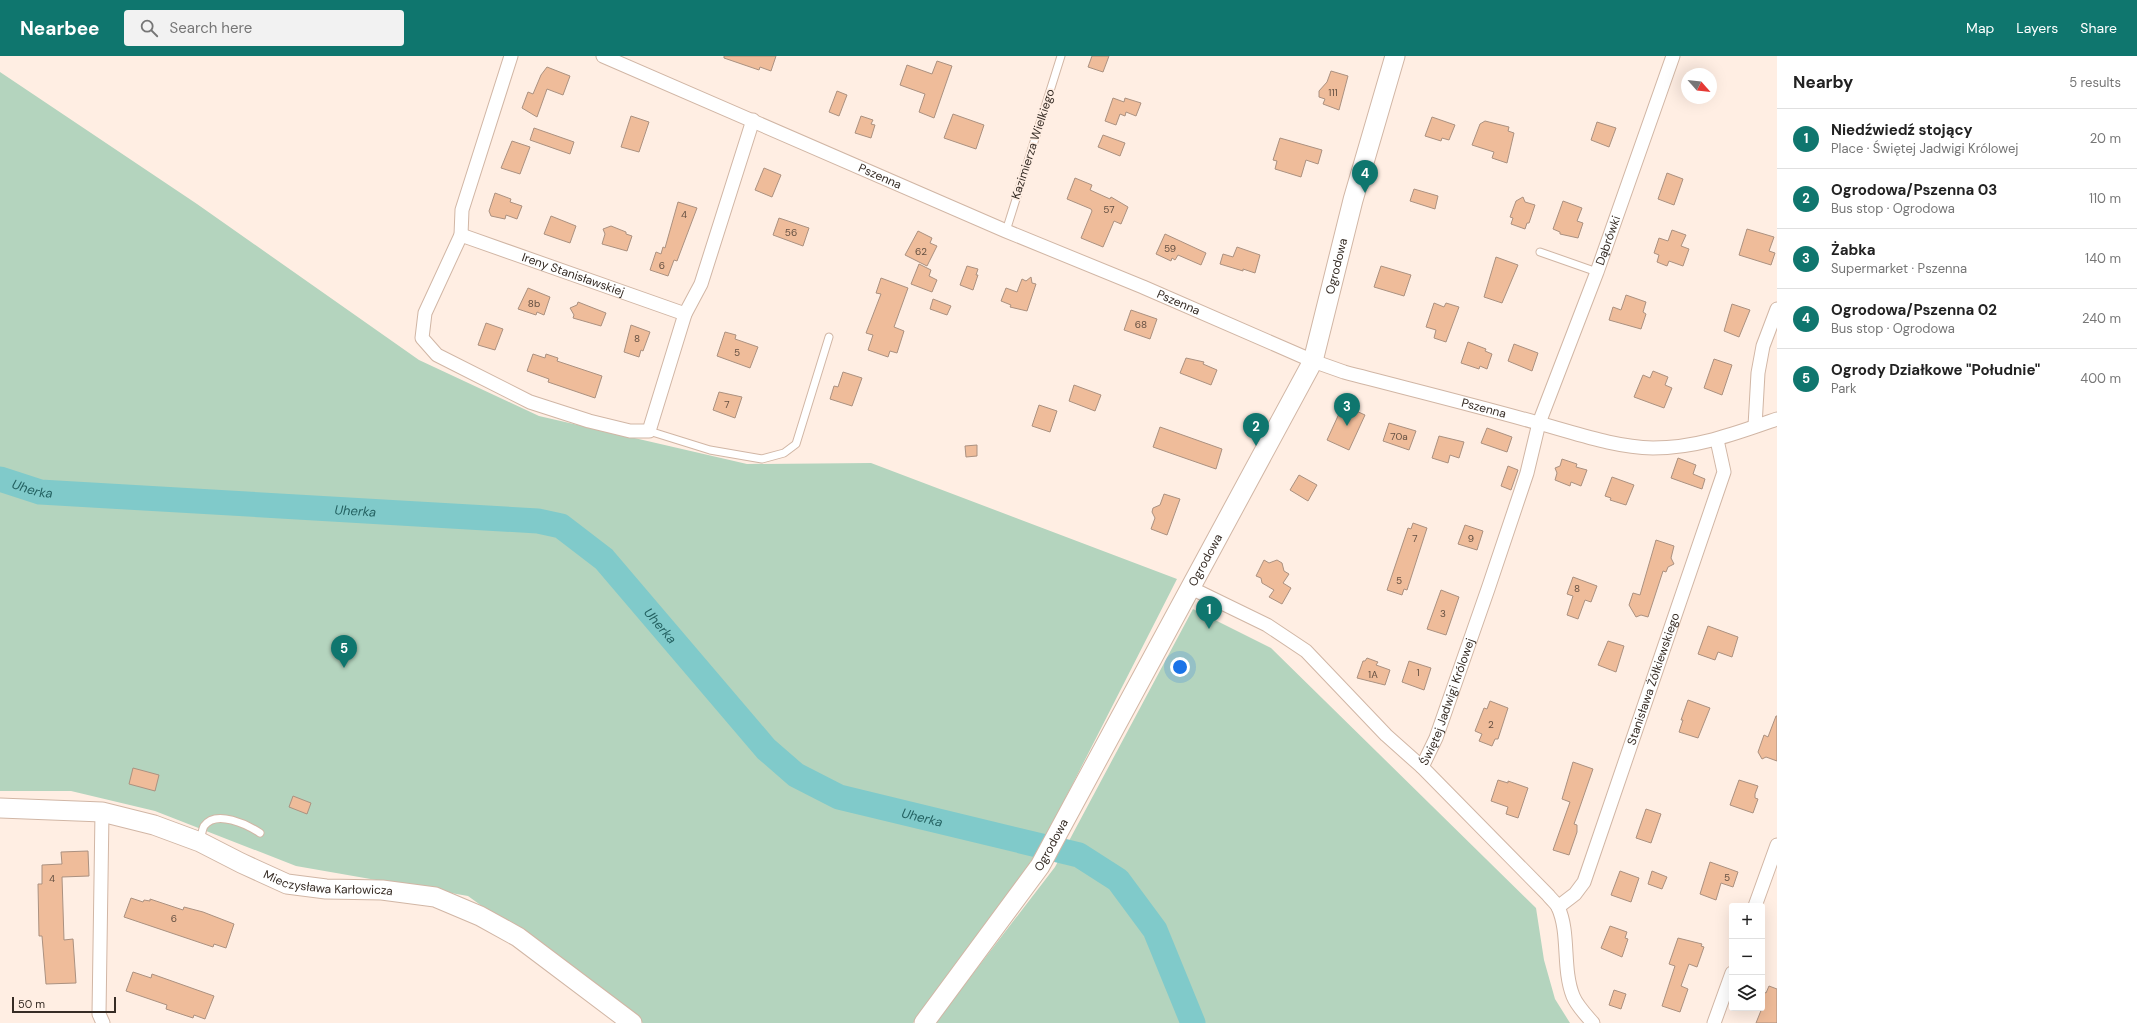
<!DOCTYPE html>
<html lang="en">
<head>
<meta charset="utf-8">
<style>
  :root { --surface:#fff; --page:#f2f2f2; --text:#222; --muted:#767676; --line:#e0e0e0; --accent:#0f766e }
  body { margin:0; font-family:"DM Sans",sans-serif; background:var(--page); color:var(--text) }
  .controls { position:absolute; right:12px; bottom:12px; display:grid; overflow:hidden; border-radius:4px; box-shadow:0 4px 16px #0002 }
  .controls button { width:36px; height:36px; display:grid; place-items:center; padding:0; border:0; border-bottom:1px solid var(--line); background:var(--surface); color:var(--text); font:20px sans-serif }
  .compass { position:absolute; left:1681px; top:12px; width:36px; height:36px; border-radius:50%; background:var(--surface); box-shadow:0 4px 16px #0002; rotate:117deg }
  .scale { position:absolute; left:12px; bottom:10px; width:104px; box-sizing:border-box; padding-left:4px; border:2px solid #362c25; border-top:0; font-size:11px; line-height:14px; white-space:nowrap; color:#362c25; -webkit-text-stroke:3px #ffeee3; paint-order:stroke }
  .you { position:absolute; left:1180px; top:611px; width:14px; height:14px; margin:-10px; border:3px solid #fff; border-radius:50%; background:#1a73e8; box-shadow:0 0 0 6px #1a73e833 }
  .badge { display:grid; place-items:center; width:26px; height:26px; border-radius:50%; background:var(--accent); color:#fff; font-size:13px; font-weight:700 }
  .pin { position:absolute; translate:-50% -33px; filter:drop-shadow(0 1px 2px #0008) }
  .pin::after { content:''; position:absolute; top:21px; width:14px; height:12px; background:inherit; clip-path:polygon(0 0,100% 0,50% 100%) }
  .list { margin:0; padding:0; list-style:none }
  h2 { display:flex; justify-content:space-between; align-items:center; height:52px; margin:0; padding:0 16px; font-size:17px }
  h2 small { font-size:13px; font-weight:400; color:var(--muted) }
  .list li { display:grid; grid-template-columns:26px 1fr auto; gap:12px; align-items:center; box-sizing:border-box; height:60px; padding:0 16px; border-top:1px solid var(--line) }
  .list b { display:block; font-size:15px; white-space:nowrap }
  .list p { margin:0; font-size:13px; white-space:nowrap; color:var(--muted) }
  .list em { font-size:13px; font-style:normal; color:var(--muted) }
  .icon { flex:none; width:22px; height:22px; fill:none; stroke:currentColor; stroke-width:2; stroke-linecap:round; stroke-linejoin:round }
  .map { position:relative; flex:none; width:1777px; height:967px; overflow:hidden }
  header { display:flex; align-items:center; gap:24px; box-sizing:border-box; height:56px; padding:0 20px; background:var(--accent); color:#fff }
  header strong { font-size:19px }
  nav { display:flex; gap:22px; margin-inline-start:auto; font-size:14px }
  .search { width:280px; height:36px; background:var(--page); display:flex; align-items:center; gap:10px; box-sizing:border-box; padding:0 14px; border-radius:4px; color:var(--muted); font-size:15px }
  main { display:flex }
  aside { flex:1; background:var(--surface) }
  .map>svg:first-child { display:block }
</style>
</head>
<body>
<header>
<strong>Nearbee</strong>
<div class="search"><svg class="icon" aria-label="search" viewBox="0 0 24 24"><circle cx="10" cy="10" r="6"/><path d="M15 15l6 6"/></svg>Search here</div>
<nav><a>Map</a><a>Layers</a><a>Share</a></nav>
</header>
<main>
<div class="map">
<svg width="1777" height="967" viewBox="0 0 1777 967">
  <rect width="100%" height="100%" fill="#ffeee3"/>
  <!-- green -->
  <g fill="#b4d4be">
    <path d="M0,16L197,148L419,304L539,360L747,408L871,407L1177,523L1037,798L913,967H643L468,840L296,810L155,755L71,735H0Z"/>
    <path d="M1193,553L1271,592L1536,852L1544,904L1555,943L1570,967H935L1055,811Z"/>
  </g>
  <g fill="none" stroke-linecap="round" stroke-linejoin="round">
    <!-- river -->
    <path stroke="#80caca" stroke-width="25" id="s1" d="M0,423L40,436L538,465L561,470L604,503L766,693L796,719L839,741L1079,799L1118,824L1155,874L1193,967"/>
  </g>
  <!-- building -->
  <g fill="#efbc9a" stroke="#ab9180">
    <path d="M724,0H776L771,15L760,11L759,14L724,2Z"/>
    <path d="M1092,0H1109L1103,16L1088,11Z"/>
    <path d="M937,5L952,10L934,62L919,56L925,38L900,29L907,9L932,18Z"/>
    <path d="M547,11L570,20L563,39L547,33L537,61L522,52L528,36L533,38L541,19Z"/>
    <path d="M1331,15L1348,20L1339,54L1323,48L1325,43L1319,41V35L1327,26Z"/>
    <path d="M837,35L847,39L839,60L829,56Z"/>
    <path d="M1113,42L1124,46L1125,42L1141,47L1136,60L1126,56L1125,60L1120,58L1116,69L1105,65Z"/>
    <path d="M953,58L984,69L976,93L944,82Z"/>
    <path d="M631,60L649,66L639,96L621,91Z"/>
    <path d="M861,60L873,64L871,68L875,69L871,82L855,77Z"/>
    <path d="M1432,61L1455,69L1449,84L1442,82L1441,85L1425,80Z"/>
    <path d="M1485,65L1509,71L1508,75L1514,77L1507,107L1492,102L1494,96L1472,89L1480,68Z"/>
    <path d="M1597,66L1616,72L1609,91L1591,84Z"/>
    <path d="M534,72L574,86L570,98L530,84Z"/>
    <path d="M1103,79L1125,87L1120,100L1098,91Z"/>
    <path d="M1280,82L1322,94L1318,108L1306,104L1301,121L1275,113L1277,105L1273,104Z"/>
    <path d="M512,85L530,91L520,118L501,112Z"/>
    <path d="M764,112L781,119L772,141L755,134Z"/>
    <path d="M1667,117L1683,123L1674,149L1658,143Z"/>
    <path d="M1075,122L1092,129L1090,134L1110,143L1111,141L1128,151L1121,168L1114,165L1103,191L1081,182L1092,155L1091,153L1067,143Z"/>
    <path d="M1414,133L1438,140L1435,153L1410,145Z"/>
    <path d="M495,137L511,143L510,146L522,150L517,163L506,159L505,163L491,160L489,155Z"/>
    <path d="M1523,141L1525,146L1535,149L1529,167H1527L1525,173L1511,168L1513,162L1510,161L1516,145Z"/>
    <path d="M1563,145L1582,152L1577,165L1583,167L1578,182L1560,178V176L1553,173Z"/>
    <path d="M678,146L697,152L677,205L674,204L668,220L650,214L656,196L661,198L663,191L665,192Z"/>
    <path d="M551,160L576,170L570,187L544,178Z"/>
    <path d="M779,162L809,172L803,190L773,179Z"/>
    <path d="M611,170L626,176V178L632,180L627,195L602,188L605,178L603,173Z"/>
    <path d="M1747,173L1774,181L1769,195L1775,197L1771,209L1739,199Z"/>
    <path d="M1672,174L1686,179L1681,190L1689,193L1683,210L1669,205L1667,210L1657,206L1659,199L1654,197L1659,182L1668,185Z"/>
    <path d="M918,175L932,182L930,187L937,190L927,210L905,199Z"/>
    <path d="M1165,178L1206,197L1201,209L1178,199L1175,204L1172,202L1171,205L1156,198Z"/>
    <path d="M1237,191L1260,199L1255,217L1243,213V215L1220,208L1223,198L1233,201Z"/>
    <path d="M1496,201L1518,209L1502,247L1484,241Z"/>
    <path d="M919,208L931,214L929,220L937,224L932,236L911,228Z"/>
    <path d="M967,210L978,213L976,219H978L973,234L960,229Z"/>
    <path d="M1381,210L1411,219L1404,240L1374,231Z"/>
    <path d="M1031,221L1032,227L1036,228L1027,255L1010,251L1011,249L1001,245L1006,232L1017,236L1022,223L1026,225Z"/>
    <path d="M881,222L908,232L894,271L904,275L897,297L890,295L888,301L868,294L873,279L866,277L881,238L876,237Z"/>
    <path d="M528,232L550,241L544,259L537,256L536,259L518,253Z"/>
    <path d="M1626,239L1646,246L1643,256L1646,258L1641,273L1609,264L1613,251L1621,254Z"/>
    <path d="M933,243L951,250L947,259L930,253Z"/>
    <path d="M578,246L606,257L601,270L573,262L574,259L570,252L577,249Z"/>
    <path d="M1434,247L1444,251L1446,247L1459,251L1446,286L1434,282L1436,274L1426,271Z"/>
    <path d="M1732,248L1750,254L1739,281L1724,275Z"/>
    <path d="M1131,254L1157,263L1150,283L1124,274Z"/>
    <path d="M486,267L503,273L495,294L478,289Z"/>
    <path d="M631,269L650,276L643,295L641,294L639,301L624,296Z"/>
    <path d="M725,276L736,279L735,283L758,291L750,312L717,300Z"/>
    <path d="M1468,286L1486,293L1485,295L1492,298L1487,313L1480,310L1479,313L1461,307Z"/>
    <path d="M1514,288L1538,297L1532,315L1508,305Z"/>
    <path d="M533,298L545,302L546,298L558,302L557,305L602,320L595,342L548,326L549,323L527,315Z"/>
    <path d="M1186,302L1204,306L1203,308L1217,314L1211,329L1180,317Z"/>
    <path d="M1714,303L1732,309L1722,339L1704,332Z"/>
    <path d="M1653,315L1668,321L1665,329L1672,332L1664,352L1634,341L1643,319L1650,322Z"/>
    <path d="M843,316L862,322L852,350L830,343L834,330L838,331Z"/>
    <path d="M1074,329L1101,339L1095,355L1069,345Z"/>
    <path d="M719,336L742,341L735,362L713,354Z"/>
    <path d="M1039,349L1057,355L1050,376L1032,370Z"/>
    <path d="M1343,349L1365,359L1349,394L1327,384Z"/>
    <path d="M1389,367L1416,375L1409,394L1383,385Z"/>
    <path d="M1160,371L1222,393L1216,413L1153,391Z"/>
    <path d="M1487,372L1512,381L1507,396L1481,387Z"/>
    <path d="M1439,380L1464,386L1459,402L1450,399L1448,407L1432,402Z"/>
    <path d="M977,389V400L966,401L965,390Z"/>
    <path d="M1678,402L1696,409L1693,418L1705,423L1702,433L1671,422Z"/>
    <path d="M1562,403L1577,408L1576,411L1587,414L1581,430L1571,426L1570,430L1555,424L1557,417L1555,412L1560,410Z"/>
    <path d="M1508,410L1518,414L1511,434L1501,430Z"/>
    <path d="M1299,419L1317,429L1308,445L1290,434Z"/>
    <path d="M1612,421L1634,429L1626,449L1610,444L1611,442L1605,440Z"/>
    <path d="M1164,438L1180,443L1167,479L1151,473L1155,462L1152,456L1153,452L1160,449Z"/>
    <path d="M1413,467L1427,472L1407,534L1404,533L1402,539L1387,534L1408,472L1411,473Z"/>
    <path d="M1465,469L1483,475L1477,494L1458,488Z"/>
    <path d="M1656,484L1674,490L1671,502L1674,508L1668,511L1666,516L1663,515L1648,561L1641,559L1636,561L1629,549L1633,537L1640,539Z"/>
    <path d="M1264,504L1269,507L1277,504L1282,507L1284,515L1289,518L1283,527L1291,532L1282,548L1269,541L1274,534L1262,527L1261,522L1256,520Z"/>
    <path d="M1573,521L1597,530L1591,546L1585,544L1578,563L1567,559L1573,540L1567,538Z"/>
    <path d="M1441,534L1459,541L1446,579L1427,573Z"/>
    <path d="M1708,570L1738,581L1732,601L1718,596L1715,604L1698,598Z"/>
    <path d="M1608,585L1624,590L1616,616L1598,609Z"/>
    <path d="M1367,602L1378,606L1376,609L1390,614L1385,629L1357,622L1363,605H1365Z"/>
    <path d="M1409,605L1431,612L1424,634L1402,626Z"/>
    <path d="M1688,644L1710,652L1698,682L1679,676L1683,664H1681Z"/>
    <path d="M1490,645L1508,652L1498,683H1495L1492,690L1479,685L1482,678L1475,675L1484,652L1487,653Z"/>
    <path d="M1776,660H1777V705L1766,701L1762,703L1758,696L1764,679L1768,681Z"/>
    <path d="M1573,706L1593,713L1574,768L1577,769V776L1569,799L1553,794L1570,746L1562,743Z"/>
    <path d="M133,712L159,719L155,735L129,728Z"/>
    <path d="M1498,724L1508,727V725L1528,732L1518,762L1506,758L1508,751L1491,745Z"/>
    <path d="M1739,724L1758,730L1755,738V742L1758,743L1753,757L1730,749Z"/>
    <path d="M293,740L311,747L307,758L289,751Z"/>
    <path d="M1646,753L1661,758L1651,787L1636,782Z"/>
    <path d="M88,795L89,820L62,821L64,884L73,883L76,927L46,928L42,880H39L38,828H42V809L62,808L61,796Z"/>
    <path d="M1710,806L1738,816L1733,831L1721,827L1716,844L1700,838Z"/>
    <path d="M1620,815L1639,822L1631,846L1611,839Z"/>
    <path d="M1652,815L1667,821L1662,833L1648,828Z"/>
    <path d="M131,842L143,846L144,844L150,845V843L183,854L184,851L203,856L234,868L226,892L214,888L213,891L124,861Z"/>
    <path d="M1610,870L1627,876L1625,882L1628,883L1622,901L1601,892Z"/>
    <path d="M1678,882L1702,888L1701,890L1704,891L1697,911L1689,908L1681,930L1688,933L1680,956L1662,950L1675,910L1669,908Z"/>
    <path d="M133,916L151,922L152,918L214,940L205,963L194,959L193,962L166,953L167,949L126,935Z"/>
    <path d="M1769,930L1777,933V967H1756L1762,952V935L1766,937Z"/>
    <path d="M1614,934L1626,938L1621,953L1609,949Z"/>
  </g>
  <g fill="none" stroke-linecap="round" stroke-linejoin="round">
    <!-- lane casing -->
    <g stroke="#d1b6a5" stroke-width="9">
      <g id="lane">
        <path d="M1006,175L1061,0"/>
        <path d="M1540,196L1597,216"/>
        <path d="M649,375L710,394L762,403L784,397L796,388L829,281"/>
        <path d="M200,786C201,781 202,774 204,770C216,753 248,769 260,777"/>
      </g>
    </g>
    <!-- street casing -->
    <g stroke="#d1b6a5" stroke-width="15">
      <g id="street">
        <path d="M511,0L462,154L461,179L425,257L422,282L437,299L530,346L589,365L630,375H649L685,258L701,228L753,64"/>
        <path id="s2" d="M603,0L1006,175L1143,231L1313,305L1344,316C1409,333 1474,349 1538,367C1576,377 1613,391 1653,392C1697,392 1737,377 1777,363"/>
        <path id="s3" d="M461,179L685,258"/>
        <path d="M1755,370L1758,317L1763,290L1777,253"/>
        <path d="M1191,532L1267,569L1306,595L1386,679L1422,711L1548,839C1551,843 1556,847 1558,851C1570,877 1562,912 1573,940C1577,950 1586,959 1593,967"/>
        <path id="s4" d="M1422,711L1436,682L1488,533L1527,417L1539,367L1597,216L1673,0"/>
        <path d="M102,756L99,958L103,967"/>
        <path d="M1755,850L1777,789"/>
        <path id="s5" d="M1558,851L1575,838L1584,826L1724,416L1717,384"/>
        <path d="M1714,967L1732,917"/>
      </g>
    </g>
    <!-- secondary casing -->
    <g stroke="#d1b6a5" stroke-width="21">
      <g id="secondary">
        <path id="s6" d="M0,752L102,756L154,769L200,786L241,807L287,828L326,833L382,834L435,841L480,860L518,881L632,967"/>
        <path id="s7" d="M924,967L1040,810L1313,305L1353,144L1395,0"/>
      </g>
    </g>
    <!-- lane -->
    <use href="#lane" stroke="#fff" stroke-width="7"/>
    <!-- street -->
    <use href="#street" stroke="#fff" stroke-width="13"/>
    <!-- secondary -->
    <use href="#secondary" stroke="#fff" stroke-width="19"/>
  </g>
  <g text-anchor="middle" dominant-baseline="central" stroke-width="3.5" stroke-linejoin="round" paint-order="stroke">
    <!-- number labels -->
    <g font-size="10" fill="#645042">
      <text x="1333" y="36">111</text>
      <text x="1109" y="153">57</text>
      <text x="684" y="158">4</text>
      <text x="791" y="176">56</text>
      <text x="1170" y="192">59</text>
      <text x="921" y="195">62</text>
      <text x="662" y="209">6</text>
      <text x="534" y="247">8b</text>
      <text x="1141" y="268">68</text>
      <text x="637" y="282">8</text>
      <text x="737" y="296">5</text>
      <text x="727" y="348">7</text>
      <text x="1399" y="380">70a</text>
      <text x="1415" y="482">7</text>
      <text x="1471" y="482">9</text>
      <text x="1399" y="524">5</text>
      <text x="1577" y="532">8</text>
      <text x="1443" y="557">3</text>
      <text x="1418" y="616">1</text>
      <text x="1373" y="618">1A</text>
      <text x="1491" y="668">2</text>
      <text x="1727" y="821">5</text>
      <text x="52" y="822">4</text>
      <text x="174" y="862">6</text>
    </g>
    <!-- street labels -->
    <g font-size="12" fill="#362c25" stroke="#ffeee3">
      <text transform="translate(1033 88) rotate(-72)">Kazimierza Wielkiego</text>
      <text stroke="none"><textPath href="#s2" startOffset="302">Pszenna</textPath></text>
      <text stroke="none"><textPath href="#s4" startOffset="559">Dąbrówki</textPath></text>
      <text stroke="none"><textPath href="#s7" startOffset="867">Ogrodowa</textPath></text>
      <text stroke="none"><textPath href="#s3" startOffset="119">Ireny Stanisławskiej</textPath></text>
      <text stroke="none"><textPath href="#s2" startOffset="626">Pszenna</textPath></text>
      <text stroke="none"><textPath href="#s2" startOffset="950">Pszenna</textPath></text>
      <text stroke="none"><textPath href="#s7" startOffset="543">Ogrodowa</textPath></text>
      <text stroke="none"><textPath href="#s5" startOffset="251">Stanisława Żółkiewskiego</textPath></text>
      <text stroke="none"><textPath href="#s4" startOffset="70">Świętej Jadwigi Królowej</textPath></text>
      <text stroke="none"><textPath href="#s7" startOffset="219">Ogrodowa</textPath></text>
      <text stroke="none"><textPath href="#s6" startOffset="342">Mieczysława Karłowicza</textPath></text>
    </g>
    <!-- water labels -->
    <g font-size="13" font-style="italic" fill="#236161" stroke="#ffeee3">
      <text stroke="none"><textPath href="#s1" startOffset="34">Uherka</textPath></text>
      <text stroke="none"><textPath href="#s1" startOffset="358">Uherka</textPath></text>
      <text stroke="none"><textPath href="#s1" startOffset="706">Uherka</textPath></text>
      <text stroke="none"><textPath href="#s1" startOffset="1042">Uherka</textPath></text>
    </g>
  </g>
</svg>
<div class="controls">
<button>+</button>
<button>−</button>
<button><svg class="icon" aria-label="layers" viewBox="0 0 24 24"><path d="M12 4l9 5-9 5-9-5zM3 14l9 5 9-5"/></svg></button>
</div>
<svg class="compass" viewBox="-18 -18 36 36"><path d="M0-13l5 13h-10z" fill="#e53935"/><path d="M0 13l5-13h-10z" fill="#767676"/></svg>
<div class="scale">50 m</div>
<div class="you"></div>
<div class="pin badge" style="left:1209px;top:573px">1</div>
<div class="pin badge" style="left:1256px;top:390px">2</div>
<div class="pin badge" style="left:1347px;top:370px">3</div>
<div class="pin badge" style="left:1365px;top:137px">4</div>
<div class="pin badge" style="left:344px;top:612px">5</div>
</div>
<aside>
<h2>Nearby<small>5 results</small></h2>
<ul class="list">
<li><span class="badge">1</span><div><b>Niedźwiedź stojący</b><p>Place · Świętej Jadwigi Królowej</p></div><em>20 m</em></li>
<li><span class="badge">2</span><div><b>Ogrodowa/Pszenna 03</b><p>Bus stop · Ogrodowa</p></div><em>110 m</em></li>
<li><span class="badge">3</span><div><b>Żabka</b><p>Supermarket · Pszenna</p></div><em>140 m</em></li>
<li><span class="badge">4</span><div><b>Ogrodowa/Pszenna 02</b><p>Bus stop · Ogrodowa</p></div><em>240 m</em></li>
<li><span class="badge">5</span><div><b>Ogrody Działkowe &quot;Południe&quot;</b><p>Park</p></div><em>400 m</em></li>
</ul>
</aside>
</main>
</body>
</html>
